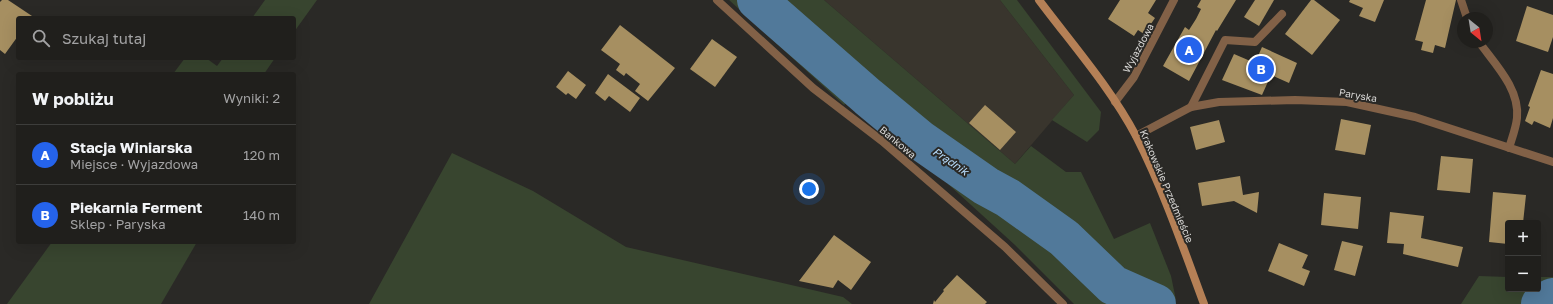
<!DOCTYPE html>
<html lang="pl">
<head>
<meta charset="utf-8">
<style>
  :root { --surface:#201f1c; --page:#2d2c29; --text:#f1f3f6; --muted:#a2a2a3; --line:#3d3d3b; --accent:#2563eb }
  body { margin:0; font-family:"Golos Text",sans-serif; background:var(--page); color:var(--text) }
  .controls { position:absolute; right:12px; bottom:12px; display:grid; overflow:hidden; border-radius:4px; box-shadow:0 4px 16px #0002 }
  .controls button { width:36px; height:36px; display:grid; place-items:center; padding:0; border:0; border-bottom:1px solid var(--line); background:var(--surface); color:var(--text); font:20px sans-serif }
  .compass { position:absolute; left:1457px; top:12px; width:36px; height:36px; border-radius:50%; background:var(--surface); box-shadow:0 4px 16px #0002; rotate:150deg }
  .you { position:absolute; left:809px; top:189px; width:14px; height:14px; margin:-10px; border:3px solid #fff; border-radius:50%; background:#1a73e8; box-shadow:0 0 0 6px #1a73e833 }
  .badge { display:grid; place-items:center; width:26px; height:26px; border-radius:50%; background:var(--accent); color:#fff; font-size:13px; font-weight:700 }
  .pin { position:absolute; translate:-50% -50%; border:2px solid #fff; box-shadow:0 1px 4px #0006 }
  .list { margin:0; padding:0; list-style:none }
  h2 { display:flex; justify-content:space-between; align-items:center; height:52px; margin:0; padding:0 16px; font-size:17px }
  h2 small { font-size:13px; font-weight:400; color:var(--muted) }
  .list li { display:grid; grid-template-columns:26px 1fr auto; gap:12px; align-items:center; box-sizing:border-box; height:60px; padding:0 16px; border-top:1px solid var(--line) }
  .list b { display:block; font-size:15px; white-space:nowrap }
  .list p { margin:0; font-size:13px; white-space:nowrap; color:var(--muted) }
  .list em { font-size:13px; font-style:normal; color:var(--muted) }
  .icon { flex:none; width:22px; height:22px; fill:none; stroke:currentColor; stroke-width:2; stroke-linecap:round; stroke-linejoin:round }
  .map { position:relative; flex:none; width:1553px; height:304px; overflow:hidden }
  .search { position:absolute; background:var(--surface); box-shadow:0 4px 16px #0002; left:16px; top:16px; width:280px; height:44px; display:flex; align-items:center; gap:10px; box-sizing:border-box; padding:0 14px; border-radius:4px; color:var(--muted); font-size:15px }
  .panel { position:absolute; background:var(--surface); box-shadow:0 4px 16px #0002; left:16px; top:72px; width:280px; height:172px; border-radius:4px }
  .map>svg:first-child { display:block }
</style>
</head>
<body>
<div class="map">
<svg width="1553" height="304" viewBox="0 0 1553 304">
  <rect width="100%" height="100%" fill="#2a2926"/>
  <!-- built -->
  <path fill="#39352d" d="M824,0H1000L1074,95L1015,164Z"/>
  <!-- green -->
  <g fill="#38452f">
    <path d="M265,0H317L294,32V18H252Z"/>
    <path d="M729,0H744L852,98L844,105Z"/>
    <path d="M780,0H824L1015,164L1031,146L1066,172H1081L1114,239L1150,223L1171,276L1176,300L1143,289L1104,266L837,55Z"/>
    <path d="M1000,0H1017L1101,112L1099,130L1087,142L1052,120L1074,95Z"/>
    <path d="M185,58H206L217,66L223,58H275L264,74H173Z"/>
    <path d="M452,153L533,191L626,247L843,297L852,304H369Z"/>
    <path d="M952,175L1040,231L1105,292L1111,304H1074L1015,245L948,184Z"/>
    <path d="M52,242H197L161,304H7Z"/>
    <path d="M1479,276L1508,277V289H1538V277H1553V304H1461Z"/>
  </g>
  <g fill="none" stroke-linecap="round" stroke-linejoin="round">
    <!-- stream -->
    <path stroke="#7a96ac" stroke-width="7" d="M1113,285L1121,304"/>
    <!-- river -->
    <g stroke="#51799a" stroke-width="40">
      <path d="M757,0L868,97L920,140L986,186L1008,198L1064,238L1113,285L1156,304"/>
      <path d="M1541,304L1553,298"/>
    </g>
  </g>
  <!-- building -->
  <g fill="#a68f61">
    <path d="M2,0H8L32,16L30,18H18V36L5,54L0,50V2Z"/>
    <path d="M1120,0H1156L1148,13L1155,18L1144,34L1138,30L1134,36L1108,19Z"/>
    <path d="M1201,0H1236L1217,31L1216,30L1189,81L1163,66L1185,27L1189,30L1196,19L1201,9L1197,7Z"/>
    <path d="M1255,0H1274L1259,26L1244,17Z"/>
    <path d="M1311,0H1314L1340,20L1312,55L1285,34Z"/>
    <path d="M1350,0H1384L1375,22L1359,16L1363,8L1349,2Z"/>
    <path d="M1426,0H1456L1445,48L1435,45L1433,53L1421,50L1423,42L1415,40Z"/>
    <path d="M1527,6L1553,15V37L1548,52L1516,41Z"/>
    <path d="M620,25L675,68L648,101L635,91L640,84L626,73L624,76L616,70L620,64L601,50Z"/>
    <path d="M712,39L737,57L715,87L690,69Z"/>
    <path d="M1262,47L1297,63L1289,83L1271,75L1262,95L1222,80L1234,54L1255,63Z"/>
    <path d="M1541,70L1553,74V118L1550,128L1534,121L1532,125L1525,121L1530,107L1528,106Z"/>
    <path d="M568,71L586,85L576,99L568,93L566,95L556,87Z"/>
    <path d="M608,74L640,98L630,112L609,96L605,101L595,93Z"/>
    <path d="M985,105L1016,132L1000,150L969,123Z"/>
    <path d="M1341,119L1371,125L1365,155L1335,150Z"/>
    <path d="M1219,120L1225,142L1196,150L1190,127Z"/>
    <path d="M1441,156L1473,159L1470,193L1437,190Z"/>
    <path d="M1240,176L1243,195L1259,192L1257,213L1234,201L1202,206L1198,183Z"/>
    <path d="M1493,192L1526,195L1523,223H1508V244L1489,242Z"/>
    <path d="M1324,193L1361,197L1358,229L1321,225Z"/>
    <path d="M1390,212L1424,216L1421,238L1463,247L1458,267L1403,254L1404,244L1387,243Z"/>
    <path d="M834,235L871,262L851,290L838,280L833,288L799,281Z"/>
    <path d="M1342,241L1363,246L1355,276L1334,270Z"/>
    <path d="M1279,243L1308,255L1302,268L1310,271L1304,286L1268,271Z"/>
    <path d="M957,275L987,302L985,304H933L934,300L935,302L944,291L943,290Z"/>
  </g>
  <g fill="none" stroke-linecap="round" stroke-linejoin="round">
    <!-- lane -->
    <path stroke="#826147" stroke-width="8" d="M1191,107L1225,40L1255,42L1282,14"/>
    <!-- street -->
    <g stroke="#826147" stroke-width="8">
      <path d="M717,0L813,88L882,141L1005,247L1063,304"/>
      <path d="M1461,0L1467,18"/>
      <path d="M1479,42C1495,64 1520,89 1517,118C1516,128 1512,138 1509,148"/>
      <path d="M1115,102L1134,77L1174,0"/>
      <path d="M1136,136L1191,107L1219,102L1295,100L1347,102L1415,117L1553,162"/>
    </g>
    <!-- secondary -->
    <path stroke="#b58056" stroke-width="8" d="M1039,0C1072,44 1110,87 1136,136C1163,189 1183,247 1204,304"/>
  </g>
  <g text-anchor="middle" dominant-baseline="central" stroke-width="4" stroke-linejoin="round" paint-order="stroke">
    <!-- street labels -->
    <g font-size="10" fill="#dad9d7" stroke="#2a2926">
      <text transform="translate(1138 48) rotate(-62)">Wyjazdowa</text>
      <text transform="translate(1358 95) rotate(10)">Paryska</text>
      <text transform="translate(898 142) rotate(40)">Bankowa</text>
      <text transform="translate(1167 186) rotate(67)">Krakowskie Przedmieście</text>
    </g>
    <!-- water labels -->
    <g font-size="11" font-style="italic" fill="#b7dcfc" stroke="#2a2926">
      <text transform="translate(951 161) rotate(34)">Prądnik</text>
    </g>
  </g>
</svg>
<div class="controls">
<button>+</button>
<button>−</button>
</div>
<svg class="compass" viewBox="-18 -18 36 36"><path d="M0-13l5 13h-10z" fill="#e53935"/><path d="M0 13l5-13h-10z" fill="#a2a2a3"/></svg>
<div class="you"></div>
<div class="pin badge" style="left:1189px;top:50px">A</div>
<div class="pin badge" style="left:1261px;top:69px">B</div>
<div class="search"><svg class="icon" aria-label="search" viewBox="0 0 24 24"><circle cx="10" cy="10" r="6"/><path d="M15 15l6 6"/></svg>Szukaj tutaj</div>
<section class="panel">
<h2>W pobliżu<small>Wyniki: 2</small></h2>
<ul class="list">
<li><span class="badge">A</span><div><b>Stacja Winiarska</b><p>Miejsce · Wyjazdowa</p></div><em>120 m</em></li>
<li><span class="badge">B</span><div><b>Piekarnia Ferment</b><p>Sklep · Paryska</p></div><em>140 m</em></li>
</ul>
</section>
</div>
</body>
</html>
